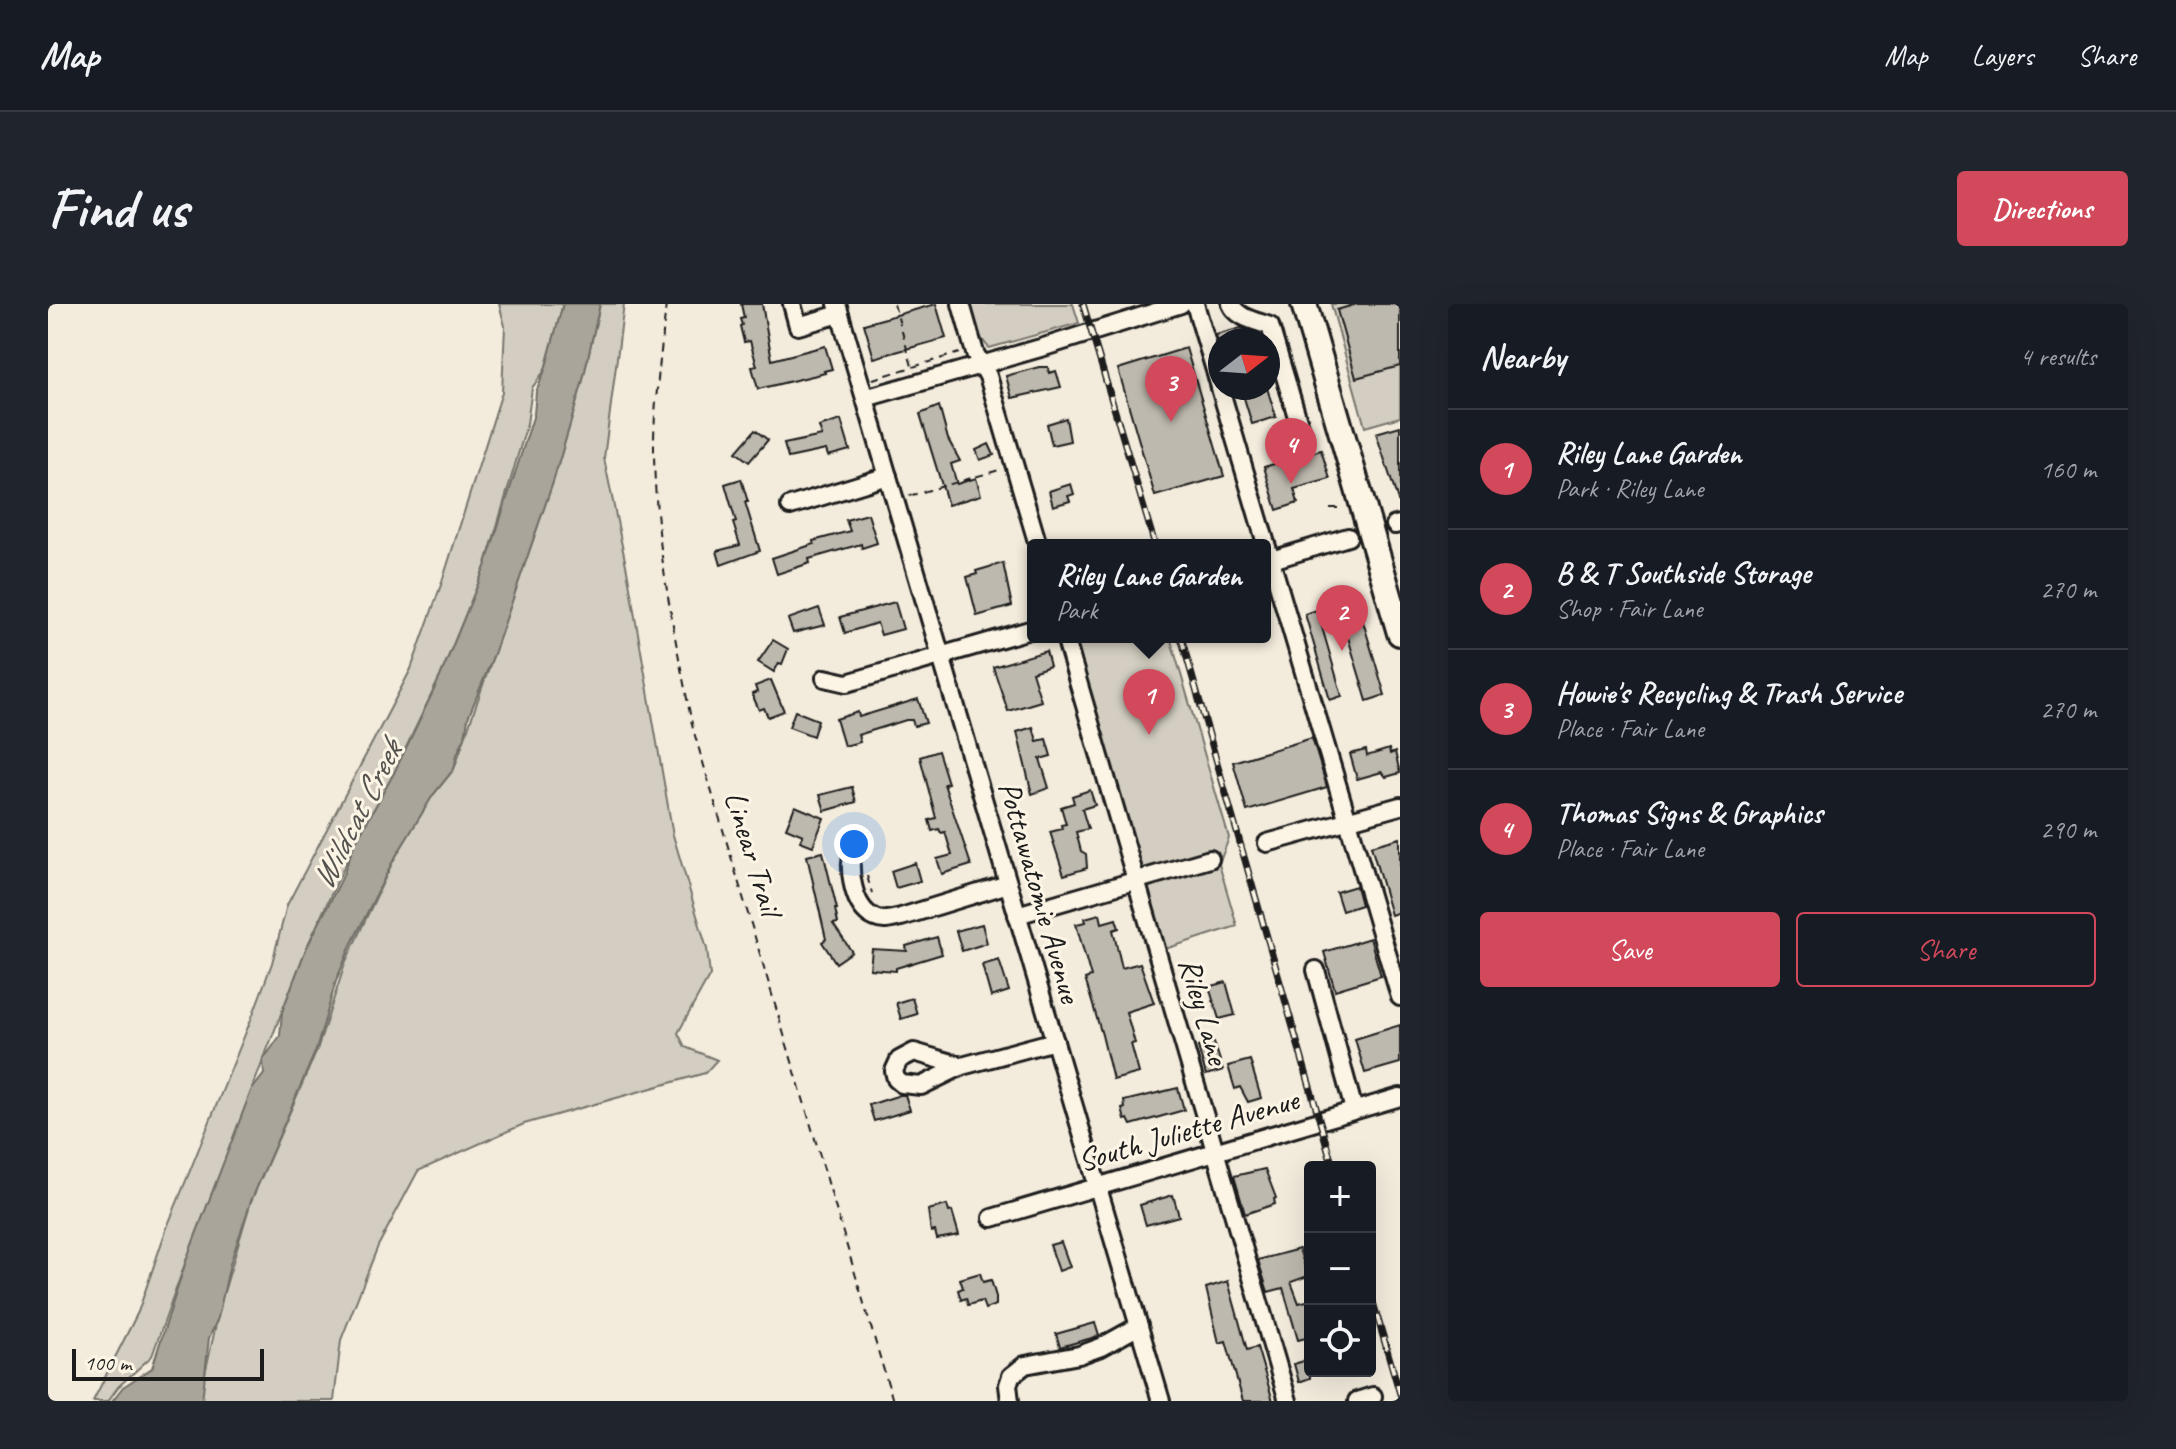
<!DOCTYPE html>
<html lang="en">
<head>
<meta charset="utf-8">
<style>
  :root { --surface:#171b24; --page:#20242c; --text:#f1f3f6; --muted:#9ea1a6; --line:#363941; --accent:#d1495b }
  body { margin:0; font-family:Caveat,sans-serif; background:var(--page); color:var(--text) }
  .controls { position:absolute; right:24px; bottom:24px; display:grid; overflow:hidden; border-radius:8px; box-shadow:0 8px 32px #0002 }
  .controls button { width:72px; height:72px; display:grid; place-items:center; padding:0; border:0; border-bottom:2px solid var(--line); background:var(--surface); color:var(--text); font:40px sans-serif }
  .compass { position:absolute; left:1160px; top:24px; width:72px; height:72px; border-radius:50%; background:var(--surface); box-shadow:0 8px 32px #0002; rotate:73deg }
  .scale { position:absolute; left:24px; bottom:20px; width:192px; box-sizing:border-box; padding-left:8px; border:4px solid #1c1c1c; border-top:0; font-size:22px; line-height:28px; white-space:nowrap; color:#1c1c1c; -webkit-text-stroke:6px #fcf5e5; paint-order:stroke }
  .you { position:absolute; left:806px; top:540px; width:28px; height:28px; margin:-20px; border:6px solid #fff; border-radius:50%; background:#1a73e8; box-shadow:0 0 0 12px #1a73e833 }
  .badge { display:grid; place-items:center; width:52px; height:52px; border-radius:50%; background:var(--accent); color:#fff; font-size:26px; font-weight:700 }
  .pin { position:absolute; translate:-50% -66px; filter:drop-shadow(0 2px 4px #0008) }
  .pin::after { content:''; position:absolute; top:42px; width:28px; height:24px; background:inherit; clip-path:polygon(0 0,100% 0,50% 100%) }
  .popup { position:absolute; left:979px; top:235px; width:244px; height:104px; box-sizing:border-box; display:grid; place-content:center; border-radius:8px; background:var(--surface); filter:drop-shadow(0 2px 6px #0005); font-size:26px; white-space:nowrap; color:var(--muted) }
  .popup b { font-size:30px; color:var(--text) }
  .popup::after { content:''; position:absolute; left:50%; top:100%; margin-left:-16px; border:16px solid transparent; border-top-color:var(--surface) }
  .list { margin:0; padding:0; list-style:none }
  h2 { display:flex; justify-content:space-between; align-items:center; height:104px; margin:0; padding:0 32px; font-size:34px }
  h2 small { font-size:26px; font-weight:400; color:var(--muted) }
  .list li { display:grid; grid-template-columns:52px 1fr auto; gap:24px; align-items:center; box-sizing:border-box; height:120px; padding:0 32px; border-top:2px solid var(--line) }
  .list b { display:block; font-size:30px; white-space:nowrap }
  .list p { margin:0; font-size:26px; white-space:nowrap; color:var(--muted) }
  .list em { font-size:26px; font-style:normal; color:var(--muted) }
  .actions { display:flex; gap:16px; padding:24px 32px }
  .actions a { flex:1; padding:18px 0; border:2px solid var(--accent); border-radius:8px; text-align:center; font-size:28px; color:var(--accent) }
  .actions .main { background:var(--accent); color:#fff }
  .icon { flex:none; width:44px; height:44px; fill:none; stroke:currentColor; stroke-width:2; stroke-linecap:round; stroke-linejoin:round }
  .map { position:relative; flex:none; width:1352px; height:1097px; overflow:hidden; border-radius:8px }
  header { display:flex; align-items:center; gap:48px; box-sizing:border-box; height:112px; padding:0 40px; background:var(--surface); border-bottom:2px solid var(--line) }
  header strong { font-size:38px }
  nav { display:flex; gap:44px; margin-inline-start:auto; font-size:28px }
  .intro { display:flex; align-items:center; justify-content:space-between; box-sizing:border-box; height:192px; padding:0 48px }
  h1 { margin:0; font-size:56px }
  .button { padding:20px 36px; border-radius:8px; background:var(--accent); color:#fff; font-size:28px; font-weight:700 }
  main { display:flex; gap:48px; padding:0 48px }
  aside { flex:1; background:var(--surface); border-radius:8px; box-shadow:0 8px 32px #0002 }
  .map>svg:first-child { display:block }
</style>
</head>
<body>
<header>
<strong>Map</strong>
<nav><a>Map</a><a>Layers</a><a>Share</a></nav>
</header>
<div class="intro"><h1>Find us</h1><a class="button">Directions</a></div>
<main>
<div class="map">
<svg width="1352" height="1097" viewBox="0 0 1352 1097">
  <rect width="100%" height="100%" fill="#f3ecdd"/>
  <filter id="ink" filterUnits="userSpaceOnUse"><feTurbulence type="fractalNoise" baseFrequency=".0125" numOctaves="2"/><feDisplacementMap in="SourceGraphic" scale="16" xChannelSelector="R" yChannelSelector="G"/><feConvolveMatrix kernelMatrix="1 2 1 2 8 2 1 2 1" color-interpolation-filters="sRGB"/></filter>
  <g filter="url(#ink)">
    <!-- green -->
    <g fill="#d3cec1" stroke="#78756e" stroke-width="2">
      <path d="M451,0H515L497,66L484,84L479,120L437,263L392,373L346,469L306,541L258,645L139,954L104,1052L70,1083L60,1097H45L90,1008L118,926L204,713L224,659L239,601L363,365L394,278L454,88L457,22Z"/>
      <path d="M552,0H576L556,154L579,266L625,531L659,645L662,671L630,729L637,743L669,756L657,769L476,820L370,867L330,942L293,1036L286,1097H154V1083L173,998L203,897L269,746L298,657L345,557L385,491L406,465L505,178L534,80Z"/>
      <path d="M921,0H1025L1031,19L941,44L930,30Z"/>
      <path d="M1283,0H1352V113L1317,123Z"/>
      <path d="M1021,333H1122L1181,534L1171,560L1189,622L1114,646Z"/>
    </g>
    <!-- water -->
    <path fill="#aaa59b" stroke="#716e68" stroke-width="2" d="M515,0H552L534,80L505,178L446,350L420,414L417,433L409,450L406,465L385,491L345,557L303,641L288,677L268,746L203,897L182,960L170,1014L161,1034L154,1097H64L75,1083L104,1064L139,954L203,787L216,770L215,756L232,732L234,708L258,645L294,574L306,541L346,469L392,373L437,263L486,110L488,88L497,66Z"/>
    <!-- building -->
    <g fill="#beb9ae" stroke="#1c1c1c" stroke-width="2">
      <path d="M693,0H714L724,56L777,42L784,65L776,67L777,69L710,85L704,63L709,62L702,37L696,38L692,22L694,21L692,15L696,14Z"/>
      <path d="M888,0L898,34L826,54L816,20Z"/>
      <path d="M1309,0H1352V62L1308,74L1289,6Z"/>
      <path d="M1193,24L1202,27L1204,33L1194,36H1169L1168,31Z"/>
      <path d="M1138,44L1176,172L1107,192L1070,65Z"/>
      <path d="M991,63H1000L1001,69L1008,67L1013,83L964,94L958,72Z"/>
      <path d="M1193,84H1219L1228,113L1204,120Z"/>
      <path d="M891,102L900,135L912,157L903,160L909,180L928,174L933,191L900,201L872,110Z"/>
      <path d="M1018,114L1022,137L1004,141L999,120Z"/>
      <path d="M793,116L802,146L780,152L778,146L740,154L736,140L774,132L771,123Z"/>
      <path d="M1352,122V196L1350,197L1328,129Z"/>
      <path d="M707,126L720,136L701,158L688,148Z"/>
      <path d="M941,140L946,151L932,156L928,146Z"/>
      <path d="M1273,146L1282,175L1246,185L1250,199L1229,206L1216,163Z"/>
      <path d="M693,175L700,198H697L712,247L673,261L669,247L692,241L685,219L688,218L677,180Z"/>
      <path d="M1023,180L1026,190L1020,192L1022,197L1005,202L1001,187Z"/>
      <path d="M820,210L829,239L814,244L813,240L761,255L762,259L729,270L724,254L766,240L765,237L802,227L798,216Z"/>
      <path d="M955,259L964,302L929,312L919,273L929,270L928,267Z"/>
      <path d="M1305,284L1337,391L1319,397L1287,290Z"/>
      <path d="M847,298L855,325L833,331L829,319L797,329L792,313Z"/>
      <path d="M771,304L777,321L745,329L740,315Z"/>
      <path d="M1269,306L1294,392L1282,396L1257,310Z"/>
      <path d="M725,336L740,345L734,360L731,359L726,368L710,358Z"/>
      <path d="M998,347L1002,362L984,368L993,397L960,407L945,363Z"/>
      <path d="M723,376L736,407L720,413L716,404L711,406L704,390L709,388L707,382Z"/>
      <path d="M870,395L878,419L866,422L864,416H858L810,431L812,438L796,442L788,415L810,408L811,413Z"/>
      <path d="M747,407L770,416L765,432L741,423Z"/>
      <path d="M985,423L989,437L998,435L1003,452L992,455L1001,484L984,490L969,428Z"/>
      <path d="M1264,434L1279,483L1199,507L1185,458Z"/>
      <path d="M1341,445L1342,450L1347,448L1352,469L1338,473L1334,468L1309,475L1302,450L1318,446L1319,452Z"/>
      <path d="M890,447L900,479L896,480L923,561L894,570L889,555L904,551L897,528L893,529L891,525L884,527L881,516L888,514L872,453Z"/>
      <path d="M804,483L808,498L777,507L772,491Z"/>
      <path d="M1042,486L1047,501L1034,505L1040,525L1028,528L1033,547L1038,550L1039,564L1016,571L1002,528L1014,525L1013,521L1018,520L1013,503L1026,499L1024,492Z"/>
      <path d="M747,502L776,514L765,542L752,537L755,531L738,524Z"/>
      <path d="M1352,534V608L1343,611L1323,542Z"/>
      <path d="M775,548L789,605H787L790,619L785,620L804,648L788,659L774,638L778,635L759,552Z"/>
      <path d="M867,559L872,577L848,584L843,567Z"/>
      <path d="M1308,582L1313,601L1294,607L1288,588Z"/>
      <path d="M1052,610L1054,619L1068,615L1071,624L1065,626L1074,664L1092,659L1106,699L1078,708L1087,739L1083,740L1091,769L1065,776L1054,731L1037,675L1043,673L1028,620L1038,618L1037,614Z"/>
      <path d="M934,620L939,639L914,647L908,627Z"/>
      <path d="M889,633L894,650L848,664V667L822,665L824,645L859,647L858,642Z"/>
      <path d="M1322,634L1333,672L1287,686L1276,648Z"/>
      <path d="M951,656L961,687L943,693L934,661Z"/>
      <path d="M1178,678L1187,711L1171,715L1161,683Z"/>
      <path d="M864,694L869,710L853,715L848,699Z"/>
      <path d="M1352,721V759L1317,769L1307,735Z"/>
      <path d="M1166,738L1175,766L1158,771L1150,743Z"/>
      <path d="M1202,756L1213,794L1200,798L1192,783L1187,785L1180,762Z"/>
      <path d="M1130,784L1136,806L1083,821L1080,815L1077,816L1074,805L1077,804L1076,797Z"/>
      <path d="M852,791H857L862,806L826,817L821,801Z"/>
      <path d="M1217,865L1228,894L1226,895L1227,900L1197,910L1186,872Z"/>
      <path d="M1125,891L1131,912L1098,921L1092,901Z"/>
      <path d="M899,901L901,908L904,907L911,931L889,935L887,927L883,928L880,906Z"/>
      <path d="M1013,938L1022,963L1011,967L1002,941Z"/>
      <path d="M1251,945L1260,972L1243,978L1251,999L1262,996V1033L1250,1036L1235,984L1220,988L1210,956Z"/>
      <path d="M932,969L935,978L943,976L948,993V1001L937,1005L934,997L920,1001L918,994L913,996L910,986L915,984L912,975Z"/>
      <path d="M1180,977L1199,1046L1209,1043L1225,1097H1195L1178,1037L1171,1039L1158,984Z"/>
      <path d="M1047,1019L1051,1032L1012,1043L1008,1030Z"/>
      <path d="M1262,1055V1074L1251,1078L1246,1060Z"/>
    </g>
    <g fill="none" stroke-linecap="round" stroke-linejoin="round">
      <!-- minor casing -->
      <g stroke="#1c1c1c" stroke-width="22">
        <g id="minor">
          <path d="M744,0L750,22L792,10"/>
          <path d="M789,0L1113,1097"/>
          <path d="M913,0L927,49L940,72L990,241"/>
          <path d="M1147,0L1172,83"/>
          <path d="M1183,0C1189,14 1208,17 1222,22L1252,123"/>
          <path d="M1172,84L1352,693"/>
          <path d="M817,94L996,43L1133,0"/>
          <path d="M742,202L840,172"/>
          <path d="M1347,221L1352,220"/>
          <path d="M1217,258L1300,233"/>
          <path d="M1017,333L1240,1097"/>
          <path d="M777,374L799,379L985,325"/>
          <path d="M1219,539L1352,502"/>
          <path d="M806,543C799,563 804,604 827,614C836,618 844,615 853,613L960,580"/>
          <path d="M969,611L1162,555"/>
          <path d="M1268,666L1306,806"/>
          <path d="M914,762L866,748L851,756L846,767L848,775L854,780L873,782L914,762L1007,737"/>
          <path d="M944,914L1352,793"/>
          <path d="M962,1097L960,1081L963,1072L977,1061L1031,1051L1053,1043L1091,1022"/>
          <path d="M1309,1097L1325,1092"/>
        </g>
      </g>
      <!-- highway casing -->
      <g stroke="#1c1c1c" stroke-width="30">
        <path id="highway" d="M1256,0L1352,329"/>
      </g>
      <!-- path -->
      <g stroke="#1c1c1c" stroke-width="2" stroke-dasharray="8 6" stroke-linecap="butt">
        <path d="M618,0C614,44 607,89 606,134C605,232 626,329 645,425L845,1097"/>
        <path d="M846,0L864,62"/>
        <path d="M825,75L911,49"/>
        <path d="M861,192L951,166"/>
        <path d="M1282,204H1295"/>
        <path d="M819,572L824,589"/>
      </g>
      <!-- minor -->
      <use href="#minor" stroke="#fcf5e5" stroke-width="16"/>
      <!-- highway -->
      <use href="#highway" stroke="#fcf5e5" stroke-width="24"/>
      <!-- rail casing -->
      <g stroke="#1c1c1c" stroke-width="7">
        <g id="rail">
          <path d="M1035,0L1107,241"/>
          <path d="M1133,333L1285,863"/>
          <path d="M1322,988L1352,1090"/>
        </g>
      </g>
      <!-- rail -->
      <use href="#rail" stroke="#fcf5e5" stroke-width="4" stroke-dasharray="12" stroke-linecap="butt"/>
    </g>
  </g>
  <g text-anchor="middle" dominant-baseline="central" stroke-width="6" stroke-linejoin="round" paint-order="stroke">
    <!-- street labels -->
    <g font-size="32" fill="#1c1c1c" stroke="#fcf5e5">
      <text transform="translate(705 549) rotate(73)">Linear Trail</text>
      <text transform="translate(992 588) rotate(74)">Pottawatomie Avenue</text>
      <text transform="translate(1156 707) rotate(74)">Riley Lane</text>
      <text transform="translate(1140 826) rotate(-16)">South Juliette Avenue</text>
    </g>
    <!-- water labels -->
    <g font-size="34" font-style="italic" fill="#55534f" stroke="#fcf5e5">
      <text transform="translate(308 511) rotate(-63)">Wildcat Creek</text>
    </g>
  </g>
</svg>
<div class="controls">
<button>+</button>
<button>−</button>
<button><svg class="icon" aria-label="locate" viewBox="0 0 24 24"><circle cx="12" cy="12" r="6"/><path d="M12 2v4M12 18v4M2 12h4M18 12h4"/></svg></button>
</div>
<svg class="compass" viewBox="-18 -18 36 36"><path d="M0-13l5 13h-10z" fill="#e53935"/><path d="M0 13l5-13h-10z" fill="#9ea1a6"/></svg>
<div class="scale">100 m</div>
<div class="you"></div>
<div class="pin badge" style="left:1101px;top:431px">1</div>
<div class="popup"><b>Riley Lane Garden</b>Park</div>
<div class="pin badge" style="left:1294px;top:347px">2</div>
<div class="pin badge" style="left:1123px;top:118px">3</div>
<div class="pin badge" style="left:1243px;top:180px">4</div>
</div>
<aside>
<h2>Nearby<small>4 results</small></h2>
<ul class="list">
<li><span class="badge">1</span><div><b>Riley Lane Garden</b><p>Park · Riley Lane</p></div><em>160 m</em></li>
<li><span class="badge">2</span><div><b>B &amp; T Southside Storage</b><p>Shop · Fair Lane</p></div><em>270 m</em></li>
<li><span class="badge">3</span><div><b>Howie's Recycling &amp; Trash Service</b><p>Place · Fair Lane</p></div><em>270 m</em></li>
<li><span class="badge">4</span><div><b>Thomas Signs &amp; Graphics</b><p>Place · Fair Lane</p></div><em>290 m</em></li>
</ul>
<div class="actions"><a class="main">Save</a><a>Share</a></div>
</aside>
</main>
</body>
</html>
